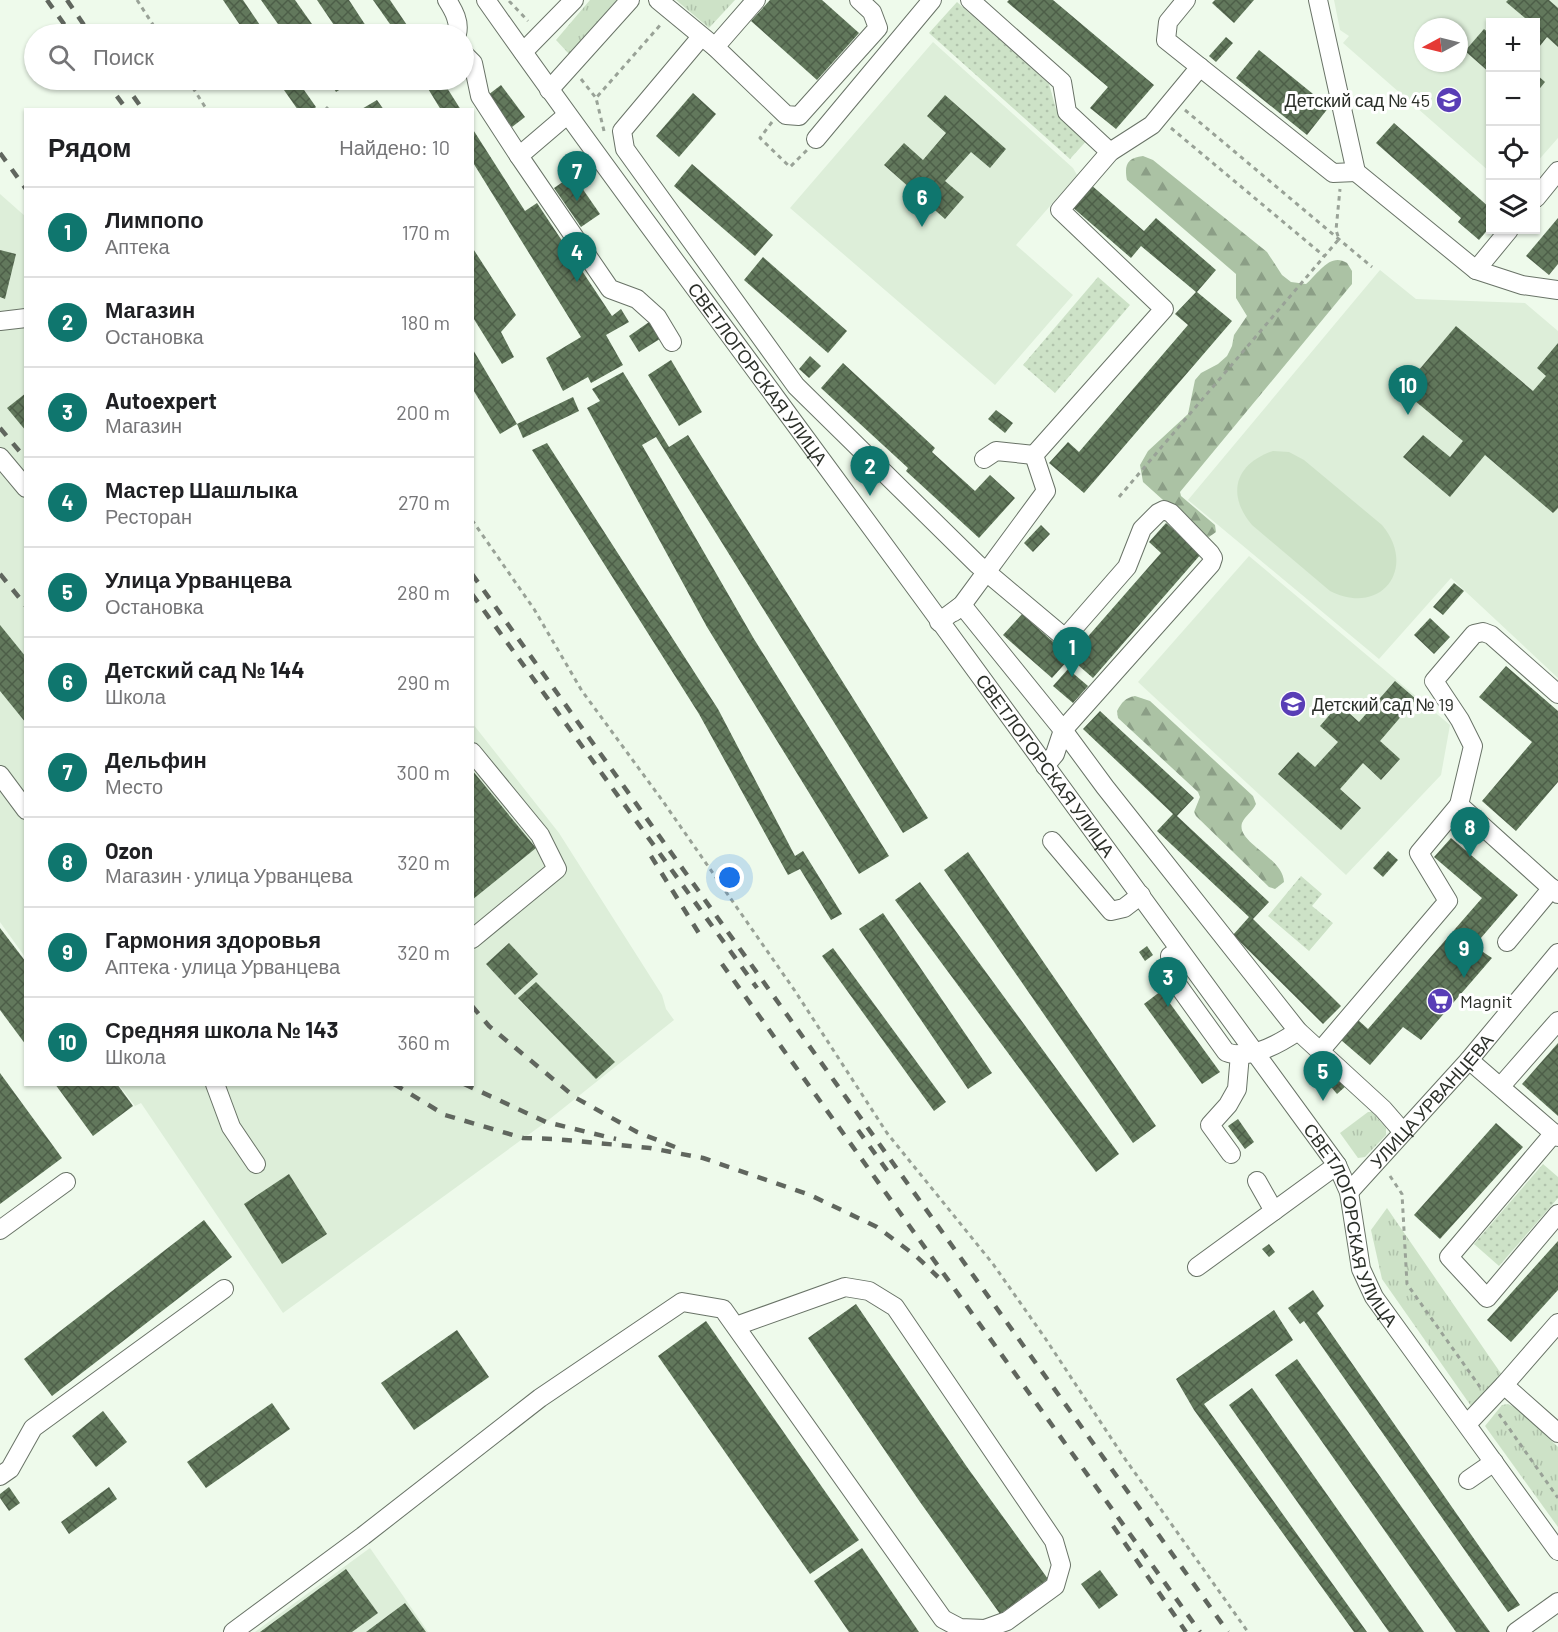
<!DOCTYPE html>
<html lang="ru">
<head>
<meta charset="utf-8">
<style>
  :root { --surface:#fff; --page:#f6f6f6; --text:#202124; --muted:#757577; --line:#e0e0e0; --accent:#0f766e }
  body { margin:0; font-family:Barlow,sans-serif; background:var(--page); color:var(--text) }
  .controls { position:absolute; right:18px; top:18px; display:grid; overflow:hidden; border-radius:0px; box-shadow:0 2px 4px #0004 }
  .controls button { width:54px; height:54px; display:grid; place-items:center; padding:0; border:0; border-bottom:2px solid var(--line); background:var(--surface); color:var(--text); font:30px sans-serif }
  .compass { position:absolute; left:1414px; top:18px; width:54px; height:54px; border-radius:50%; background:var(--surface); box-shadow:0 2px 4px #0004; rotate:263deg }
  .you { position:absolute; left:730px; top:878px; width:21px; height:21px; margin:-15px; border:4px solid #fff; border-radius:50%; background:#1a73e8; box-shadow:0 0 0 9px #1a73e833 }
  .badge { display:grid; place-items:center; width:39px; height:39px; border-radius:50%; background:var(--accent); color:#fff; font-size:20px; font-weight:700 }
  .pin { position:absolute; translate:-50% -50px; filter:drop-shadow(0 2px 3px #0008) }
  .pin::after { content:''; position:absolute; top:32px; width:21px; height:18px; background:inherit; clip-path:polygon(0 0,100% 0,50% 100%) }
  .list { margin:0; padding:0; list-style:none }
  h2 { display:flex; justify-content:space-between; align-items:center; height:78px; margin:0; padding:0 24px; font-size:26px }
  h2 small { font-size:20px; font-weight:400; color:var(--muted) }
  .list li { display:grid; grid-template-columns:39px 1fr auto; gap:18px; align-items:center; box-sizing:border-box; height:90px; padding:0 24px; border-top:2px solid var(--line) }
  .list b { display:block; font-size:22px; white-space:nowrap }
  .list p { margin:0; font-size:20px; white-space:nowrap; color:var(--muted) }
  .list em { font-size:20px; font-style:normal; color:var(--muted) }
  .icon { flex:none; width:33px; height:33px; fill:none; stroke:currentColor; stroke-width:2; stroke-linecap:round; stroke-linejoin:round }
  .map { position:relative; flex:none; width:1558px; height:1632px; overflow:hidden }
  .search { position:absolute; background:var(--surface); box-shadow:0 2px 4px #0004; left:24px; top:24px; width:450px; height:66px; display:flex; align-items:center; gap:15px; box-sizing:border-box; padding:0 21px; border-radius:33px; color:var(--muted); font-size:22px }
  .panel { position:absolute; background:var(--surface); box-shadow:0 2px 4px #0004; left:24px; top:108px; width:450px; height:978px; border-radius:0px }
  .map>svg:first-child { display:block }
</style>
</head>
<body>
<div class="map">
<svg width="1558" height="1632" viewBox="0 0 1558 1632">
  <defs>
    <pattern id="grass-tufts" width="24" height="20" patternUnits="userSpaceOnUse" patternTransform="scale(1.5)"><rect width="24" height="20" fill="#cde2c7"/><path d="M3 7l-1-3M5 7V3M7 7l1-3M15 17l-1-3M17 17v-4M19 17l1-3" fill="none" stroke="#b0c2ab"/></pattern>
    <pattern id="forest-firs" width="22" height="20" patternUnits="userSpaceOnUse" patternTransform="scale(1.5)"><rect width="22" height="20" fill="#abc2a4"/><path d="M5 1l3.5 6h-7zM16 11l3.5 6h-7z" fill="#8b9e86"/></pattern>
    <pattern id="park-dots" width="8" height="8" patternUnits="userSpaceOnUse" patternTransform="scale(1.5)"><rect width="8" height="8" fill="#cde2c7"/><path d="M2 2h.1M6 6h.1" fill="none" stroke="#b0c2ab" stroke-width="1.8" stroke-linecap="round"/></pattern>
    <pattern id="building-cross-hatch" width="8" height="8" patternUnits="userSpaceOnUse" patternTransform="scale(1.5)"><rect width="8" height="8" fill="#62785c"/><path d="M0 0l8 8M0 8l8-8" fill="none" stroke="#4d5e48"/></pattern>
  </defs>
  <rect width="100%" height="100%" fill="#eefaeb"/>
  <!-- built -->
  <g fill="#ddeed9" fill-rule="evenodd">
    <path d="M1334,0H1558V138L1536,163V22H1490V172L1343,43L1349,36L1340,30ZM1423,27H1459V63H1423Z"/>
    <path d="M933,42L1073,168L1077,175L1016,245L1073,295L995,385L790,208Z"/>
    <path d="M0,194L26,217L25,957L0,922Z"/>
    <path d="M1380,270L1416,299L1525,303L1558,331V678L1451,578L1379,659L1188,500Z"/>
    <path d="M1249,556L1450,725L1441,775L1346,875L1138,682Z"/>
    <path d="M473,724L559,833L662,995L666,1009L674,1020L546,1122L283,1313L141,1103L135,1106L119,1085L472,1084Z"/>
    <path d="M370,1548L428,1632H255Z"/>
  </g>
  <!-- grass -->
  <g fill="url(#grass-tufts)">
    <path d="M590,0H617L569,54L556,40Z"/>
    <path d="M676,0H735L709,28Z"/>
    <path d="M1368,1112H1372L1386,1128V1135L1365,1157L1358,1158L1340,1133Z"/>
    <path d="M1387,1208L1502,1375L1471,1406L1382,1279L1371,1230Z"/>
    <path d="M1508,1404L1520,1410L1558,1447V1527L1485,1426L1502,1405Z"/>
  </g>
  <!-- forest -->
  <g fill="url(#forest-firs)">
    <path d="M1143,156L1153,160L1267,252L1282,275L1291,282L1306,284C1318,274 1330,252 1347,263L1352,271V284L1180,492L1181,496L1215,525L1216,532L1209,537L1202,535L1143,482L1140,465L1148,451L1188,414L1195,380L1201,373L1218,364L1227,356L1232,346L1234,335L1247,316L1236,298V274L1127,180C1124,165 1127,158 1143,156Z"/>
    <path d="M1135,696L1150,701L1253,796L1256,804C1253,811 1245,816 1242,823C1236,843 1283,857 1284,882L1275,889L1269,887L1196,816L1194,812L1200,797L1198,792L1118,718L1117,711C1122,702 1125,698 1135,696Z"/>
  </g>
  <!-- park -->
  <g fill="url(#park-dots)">
    <path d="M957,2L1049,84L1056,109L1089,138L1070,159L929,33Z"/>
    <path d="M1098,277L1130,305L1055,393L1023,365Z"/>
    <path d="M1301,876L1322,894L1312,906L1333,923L1309,951L1268,916Z"/>
    <path d="M1543,1164L1558,1177V1198L1499,1266L1474,1244Z"/>
  </g>
  <!-- pitch -->
  <path fill="#cde2c7" d="M1273,451L1289,452L1304,460L1382,525C1418,568 1381,617 1330,591L1252,525C1226,494 1235,464 1273,451Z"/>
  <!-- building -->
  <g fill="url(#building-cross-hatch)">
    <path d="M223,0H243L266,34H246Z"/>
    <path d="M261,0H295L319,34H285Z"/>
    <path d="M317,0H349L366,26L354,34H340Z"/>
    <path d="M373,0H390L413,34H397Z"/>
    <path d="M770,0H822L859,33L817,80L751,21Z"/>
    <path d="M1009,0H1053L1154,85L1116,129L1090,108L1108,87L1007,2Z"/>
    <path d="M1215,0H1254L1234,23L1212,3Z"/>
    <path d="M1508,0H1549L1558,8V47L1547,37L1536,51V22H1522L1525,18L1506,2Z"/>
    <path d="M1484,29L1490,34V73L1465,51Z"/>
    <path d="M1226,37L1233,43L1216,62L1209,56Z"/>
    <path d="M1259,50L1329,107L1307,135L1236,78Z"/>
    <path d="M1536,74L1545,82L1536,93Z"/>
    <path d="M277,80H297L316,107L313,110H298Z"/>
    <path d="M329,80H355L336,92Z"/>
    <path d="M442,80L461,110H441L427,87Z"/>
    <path d="M501,85L525,117L512,127L488,95Z"/>
    <path d="M693,93L716,114L679,157L656,136Z"/>
    <path d="M945,95L1006,149L990,168L971,152L945,181L964,197L945,219L884,165L904,143L923,160L946,133L927,116Z"/>
    <path d="M377,100L384,110H360Z"/>
    <path d="M1394,123L1490,208V227L1479,240L1458,222L1461,218L1376,143Z"/>
    <path d="M472,128L525,211L537,203L612,316L621,309L629,322L606,335L623,365L591,383L588,377L563,391L546,358L581,337L472,161Z"/>
    <path d="M692,164L773,235L755,256L674,186Z"/>
    <path d="M573,175L600,214L581,227L554,188Z"/>
    <path d="M1090,184L1144,231L1156,218L1216,270L1197,292L1232,321L1084,493L1049,463L1068,442L1079,452L1188,325L1175,314L1196,292L1141,246L1131,258L1071,206Z"/>
    <path d="M1558,218V264L1549,275L1526,256Z"/>
    <path d="M472,247L516,315L501,332L514,357L502,364L472,316Z"/>
    <path d="M0,250L16,254L5,299L0,297Z"/>
    <path d="M763,257L847,331L828,353L744,280Z"/>
    <path d="M652,320L663,337L639,352L629,336Z"/>
    <path d="M1456,326L1533,391L1546,376L1537,368L1558,343V508L1553,513L1485,455L1450,497L1403,457L1423,435L1450,457L1463,441L1402,390Z"/>
    <path d="M472,348L517,424L500,434L472,388Z"/>
    <path d="M810,356L821,366L809,378L799,369Z"/>
    <path d="M671,360L702,412L679,426L648,375Z"/>
    <path d="M843,363L935,448L932,452L975,491L990,475L1015,498L979,538L906,471L908,468L821,388Z"/>
    <path d="M623,372L669,447L688,435L928,818L903,833L656,437L642,445L754,639L889,856L859,874L707,627L587,408L600,401L592,389Z"/>
    <path d="M26,393V431L7,408Z"/>
    <path d="M573,397L579,411L523,438L517,424Z"/>
    <path d="M996,410L1013,423L1005,433L988,419Z"/>
    <path d="M547,443L718,709L795,856L803,851L842,914L831,920L800,869L788,875L699,714L532,450Z"/>
    <path d="M1166,523L1201,554L1093,678L1070,658L1052,678L1003,635L1022,614L1070,657L1161,553L1149,542Z"/>
    <path d="M1041,525L1050,534L1033,552L1024,543Z"/>
    <path d="M1454,583L1464,591L1443,615L1433,607Z"/>
    <path d="M1430,618L1450,637L1434,654L1414,635Z"/>
    <path d="M0,625L26,657V723L0,691Z"/>
    <path d="M1506,666L1558,711V782L1516,831L1482,801L1532,742L1479,697Z"/>
    <path d="M1068,669L1088,686L1073,703L1053,686Z"/>
    <path d="M1395,681L1416,699L1380,741L1400,759L1381,780L1363,763L1340,789L1361,808L1341,830L1278,774L1298,752L1315,767L1338,742L1320,726L1339,704L1359,722Z"/>
    <path d="M1100,711L1194,798L1177,816L1269,902L1253,919L1341,1006L1323,1024L1233,935L1249,917L1157,831L1173,814L1083,729Z"/>
    <path d="M472,770L536,848L472,900Z"/>
    <path d="M1451,838L1518,895L1474,946L1492,958L1421,1040L1403,1027L1370,1065L1341,1040L1358,1020L1368,1029L1482,898L1434,857Z"/>
    <path d="M1388,851L1398,860L1383,877L1373,868Z"/>
    <path d="M968,852L1156,1126L1133,1143L944,870Z"/>
    <path d="M920,882L1119,1154L1096,1172L895,900Z"/>
    <path d="M883,913L992,1073L968,1089L859,929Z"/>
    <path d="M0,928L26,962V1045L0,1010Z"/>
    <path d="M509,943L538,974L515,995L486,964Z"/>
    <path d="M1147,946L1153,955L1145,961L1139,952Z"/>
    <path d="M833,948L946,1102L934,1111L822,956Z"/>
    <path d="M536,982L615,1062L596,1079L518,998Z"/>
    <path d="M1161,991L1220,1072L1202,1084L1144,1004Z"/>
    <path d="M1558,1043V1116L1522,1084Z"/>
    <path d="M1331,1067L1347,1085L1337,1094L1322,1076Z"/>
    <path d="M0,1073L62,1158L0,1204Z"/>
    <path d="M55,1084H117L133,1106L93,1136Z"/>
    <path d="M1238,1119L1254,1142L1245,1149L1228,1126Z"/>
    <path d="M1496,1123L1523,1147L1440,1239L1414,1215Z"/>
    <path d="M289,1174L327,1234L282,1264L244,1204Z"/>
    <path d="M204,1220L232,1257L52,1396L24,1359Z"/>
    <path d="M1558,1241V1290L1511,1342L1487,1320Z"/>
    <path d="M1269,1244L1275,1252L1269,1257L1262,1249Z"/>
    <path d="M1313,1290L1324,1306L1317,1313L1520,1605L1508,1612L1304,1321L1300,1324L1288,1308Z"/>
    <path d="M856,1304L967,1467L1048,1579L1000,1614L920,1502L808,1338Z"/>
    <path d="M1274,1310L1293,1340L1204,1404L1367,1632H1354L1194,1410L1176,1379Z"/>
    <path d="M706,1321L859,1540L810,1574L658,1356Z"/>
    <path d="M457,1330L489,1377L414,1430L381,1383Z"/>
    <path d="M1297,1359L1490,1632H1456L1275,1375Z"/>
    <path d="M1252,1388L1424,1632H1389L1229,1405Z"/>
    <path d="M272,1403L290,1429L206,1488L187,1462Z"/>
    <path d="M103,1411L127,1442L96,1467L72,1436Z"/>
    <path d="M9,1487L20,1503L9,1511L0,1498V1494Z"/>
    <path d="M109,1487L117,1499L69,1534L61,1522Z"/>
    <path d="M862,1548L919,1632H849L814,1581Z"/>
    <path d="M346,1569L378,1613L352,1632H260Z"/>
    <path d="M1100,1570L1118,1595L1099,1609L1081,1584Z"/>
    <path d="M405,1603L426,1632H366Z"/>
  </g>
  <g fill="none" stroke-linecap="round" stroke-linejoin="round">
    <!-- minor casing -->
    <g stroke="#697367" stroke-width="20">
      <g id="minor">
        <path d="M447,0C454,11 460,22 457,34"/>
        <path id="s1" d="M486,0C580,134 679,266 776,398C964,653 1151,909 1337,1165L1349,1192L1361,1269L1374,1297L1558,1551"/>
        <path d="M658,0L715,47L786,115L799,116L878,28L872,12L859,0"/>
        <path d="M970,0L1062,82L1067,112L1110,152"/>
        <path d="M1186,0L1168,22L1166,40L1333,173L1356,172"/>
        <path d="M1318,0L1356,172L1476,270L1522,285L1558,290"/>
        <path d="M701,37L622,131L625,149L796,386L977,564L1065,638L1127,567L1142,529L1158,513L1164,510L1171,513L1210,553L1213,558L1211,564L1063,730L1055,754L1045,766"/>
        <path d="M715,47L756,0"/>
        <path d="M523,52L574,0"/>
        <path d="M464,54L473,63L480,96L519,156"/>
        <path d="M549,90L630,0"/>
        <path d="M567,115L519,156L610,289L637,299L657,317L672,342"/>
        <path d="M816,139L932,0"/>
        <path d="M1536,198L1558,171"/>
        <path d="M1476,270L1509,230"/>
        <path d="M0,321L26,318"/>
        <path d="M0,457L26,488"/>
        <path d="M984,459L996,451L1034,455"/>
        <path d="M954,612L962,605L1063,730L1105,787L1298,1031L1383,1109L1403,1132"/>
        <path d="M939,622L962,605L1046,491L1034,455L1164,309L1060,210L1110,152L1152,125L1200,67"/>
        <path d="M472,752L540,835L557,869L472,939"/>
        <path d="M0,775L26,810"/>
        <path d="M1459,805L1473,746L1460,720L1434,681L1474,634L1483,632L1491,635L1558,694"/>
        <path d="M1052,841L1111,911L1124,908L1141,895"/>
        <path d="M1507,942L1552,888"/>
        <path d="M1179,950L1170,956L1172,977L1226,1052C1249,1061 1279,1044 1298,1031"/>
        <path d="M1321,1050L1448,901L1419,853L1459,805L1558,894"/>
        <path d="M1469,1060L1558,1137"/>
        <path d="M215,1084L231,1127L256,1164"/>
        <path d="M1501,1086L1558,1021"/>
        <path d="M1554,1133L1449,1257L1487,1298L1558,1214"/>
        <path d="M1231,1154L1210,1125L1228,1105L1237,1089L1240,1054"/>
        <path d="M1257,1181L1274,1211"/>
        <path id="s2" d="M1349,1192L1469,1060L1558,953"/>
        <path d="M0,1230L66,1182"/>
        <path d="M1197,1267L1337,1165"/>
        <path d="M1504,1385L1558,1433"/>
        <path d="M1467,1424L1504,1385L1558,1323"/>
        <path d="M0,1476L10,1469L33,1428L224,1289"/>
        <path d="M1468,1480L1494,1462"/>
        <path d="M233,1632L363,1536L540,1398L682,1302L723,1309L943,1619L960,1628L985,1629L1007,1621L1055,1586L1061,1565L1054,1541L895,1307L869,1291L845,1287L736,1326"/>
        <path d="M1516,1632L1558,1602"/>
      </g>
    </g>
    <!-- path -->
    <g stroke="#99a297" stroke-width="3" stroke-dasharray="4.5 4.5" stroke-linecap="butt">
      <path d="M137,0L159,34"/>
      <path d="M509,3L510,2L528,21"/>
      <path d="M581,79L596,98"/>
      <path d="M188,80L207,110"/>
      <path d="M325,110L328,107"/>
      <path d="M1185,110L1372,267"/>
      <path d="M772,122L760,138L790,167L807,150"/>
      <path d="M1171,128L1324,256"/>
      <path d="M604,131L596,98L662,23"/>
      <path d="M1119,497L1339,239L1336,230L1340,189"/>
      <path d="M472,520L534,609L582,691L662,800L795,991L887,1133L993,1264L1045,1338L1123,1456L1248,1632"/>
      <path d="M1390,1176L1402,1194L1407,1284L1480,1387"/>
      <path d="M1499,1414L1558,1498"/>
    </g>
    <!-- minor -->
    <use href="#minor" stroke="#fff" stroke-width="18"/>
    <!-- rail -->
    <g stroke="#60665e" stroke-width="4.5" stroke-dasharray="10 10" stroke-linecap="butt">
      <path d="M47,0L71,34"/>
      <path d="M67,0L90,34"/>
      <path d="M105,80L127,110"/>
      <path d="M122,80L143,110"/>
      <path d="M0,153L26,189"/>
      <path d="M0,428L26,459"/>
      <path d="M0,574L26,606"/>
      <path d="M472,574L1228,1632"/>
      <path d="M472,594L757,988"/>
      <path d="M651,856L700,935"/>
      <path d="M722,964L1200,1632"/>
      <path d="M472,1006L489,1026L576,1098L637,1132L675,1147"/>
      <path d="M394,1084L445,1115L523,1138L555,1139L650,1148L703,1158L810,1195L877,1227L916,1256L938,1277"/>
      <path d="M464,1084L546,1122L616,1139"/>
      <path d="M858,1130L891,1176"/>
      <path d="M1113,1526L1186,1632"/>
    </g>
  </g>
  <!-- icons -->
  <defs>
    <g id="school-disc" transform="scale(1.35)"><circle r="9.5" fill="#593eb6" stroke="#fff"/><path d="M0-5L7-2L0 1L-7-2ZM-4 1L0 2.5L4 1V4Q0 6-4 4Z" fill="#fff"/></g>
    <g id="supermarket-disc" transform="scale(1.35)"><circle r="9.5" fill="#593eb6" stroke="#fff"/><path d="M-6-5.5h2.5l.6 2H6L4.5 2H-2.5L-4.4-4H-6ZM-1.5 3.2a1.3 1.3 0 1 0 .1 0ZM3 3.2a1.3 1.3 0 1 0 .1 0Z" fill="#fff"/></g>
  </defs>
  <g fill-rule="evenodd">
    <use href="#school-disc" x="1449" y="100"/>
    <use href="#school-disc" x="1293" y="704"/>
    <use href="#supermarket-disc" x="1440" y="1001"/>
  </g>
  <g text-anchor="middle" dominant-baseline="central" stroke-width="6" stroke-linejoin="round" paint-order="stroke">
    <!-- poi labels -->
    <g font-size="18" fill="#2b2f29" stroke="#fff" text-anchor="start">
      <text x="1430" y="100" text-anchor="end">Детский сад № 45</text>
      <text x="1312" y="704">Детский сад № 19</text>
      <text x="1460" y="1001">Magnit</text>
    </g>
    <!-- street labels -->
    <g font-size="18" fill="#2b2f29" stroke="#fff">
      <text stroke="none"><textPath href="#s1" startOffset="462">СВЕТЛОГОРСКАЯ УЛИЦА</textPath></text>
      <text stroke="none"><textPath href="#s1" startOffset="948">СВЕТЛОГОРСКАЯ УЛИЦА</textPath></text>
      <text stroke="none"><textPath href="#s2" startOffset="123">УЛИЦА УРВАНЦЕВА</textPath></text>
      <text stroke="none"><textPath href="#s1" startOffset="1504">СВЕТЛОГОРСКАЯ УЛИЦА</textPath></text>
    </g>
  </g>
</svg>
<div class="controls">
<button>+</button>
<button>−</button>
<button><svg class="icon" aria-label="locate" viewBox="0 0 24 24"><circle cx="12" cy="12" r="6"/><path d="M12 2v4M12 18v4M2 12h4M18 12h4"/></svg></button>
<button><svg class="icon" aria-label="layers" viewBox="0 0 24 24"><path d="M12 4l9 5-9 5-9-5zM3 14l9 5 9-5"/></svg></button>
</div>
<svg class="compass" viewBox="-18 -18 36 36"><path d="M0-13l5 13h-10z" fill="#e53935"/><path d="M0 13l5-13h-10z" fill="#757577"/></svg>
<div class="you"></div>
<div class="pin badge" style="left:1072px;top:677px">1</div>
<div class="pin badge" style="left:870px;top:496px">2</div>
<div class="pin badge" style="left:1168px;top:1007px">3</div>
<div class="pin badge" style="left:577px;top:282px">4</div>
<div class="pin badge" style="left:1323px;top:1101px">5</div>
<div class="pin badge" style="left:922px;top:227px">6</div>
<div class="pin badge" style="left:577px;top:201px">7</div>
<div class="pin badge" style="left:1470px;top:857px">8</div>
<div class="pin badge" style="left:1464px;top:978px">9</div>
<div class="pin badge" style="left:1408px;top:415px">10</div>
<div class="search"><svg class="icon" aria-label="search" viewBox="0 0 24 24"><circle cx="10" cy="10" r="6"/><path d="M15 15l6 6"/></svg>Поиск</div>
<section class="panel">
<h2>Рядом<small>Найдено: 10</small></h2>
<ul class="list">
<li><span class="badge">1</span><div><b>Лимпопо</b><p>Аптека</p></div><em>170 m</em></li>
<li><span class="badge">2</span><div><b>Магазин</b><p>Остановка</p></div><em>180 m</em></li>
<li><span class="badge">3</span><div><b>Autoexpert</b><p>Магазин</p></div><em>200 m</em></li>
<li><span class="badge">4</span><div><b>Мастер Шашлыка</b><p>Ресторан</p></div><em>270 m</em></li>
<li><span class="badge">5</span><div><b>Улица Урванцева</b><p>Остановка</p></div><em>280 m</em></li>
<li><span class="badge">6</span><div><b>Детский сад № 144</b><p>Школа</p></div><em>290 m</em></li>
<li><span class="badge">7</span><div><b>Дельфин</b><p>Место</p></div><em>300 m</em></li>
<li><span class="badge">8</span><div><b>Ozon</b><p>Магазин · улица Урванцева</p></div><em>320 m</em></li>
<li><span class="badge">9</span><div><b>Гармония здоровья</b><p>Аптека · улица Урванцева</p></div><em>320 m</em></li>
<li><span class="badge">10</span><div><b>Средняя школа № 143</b><p>Школа</p></div><em>360 m</em></li>
</ul>
</section>
</div>
</body>
</html>
